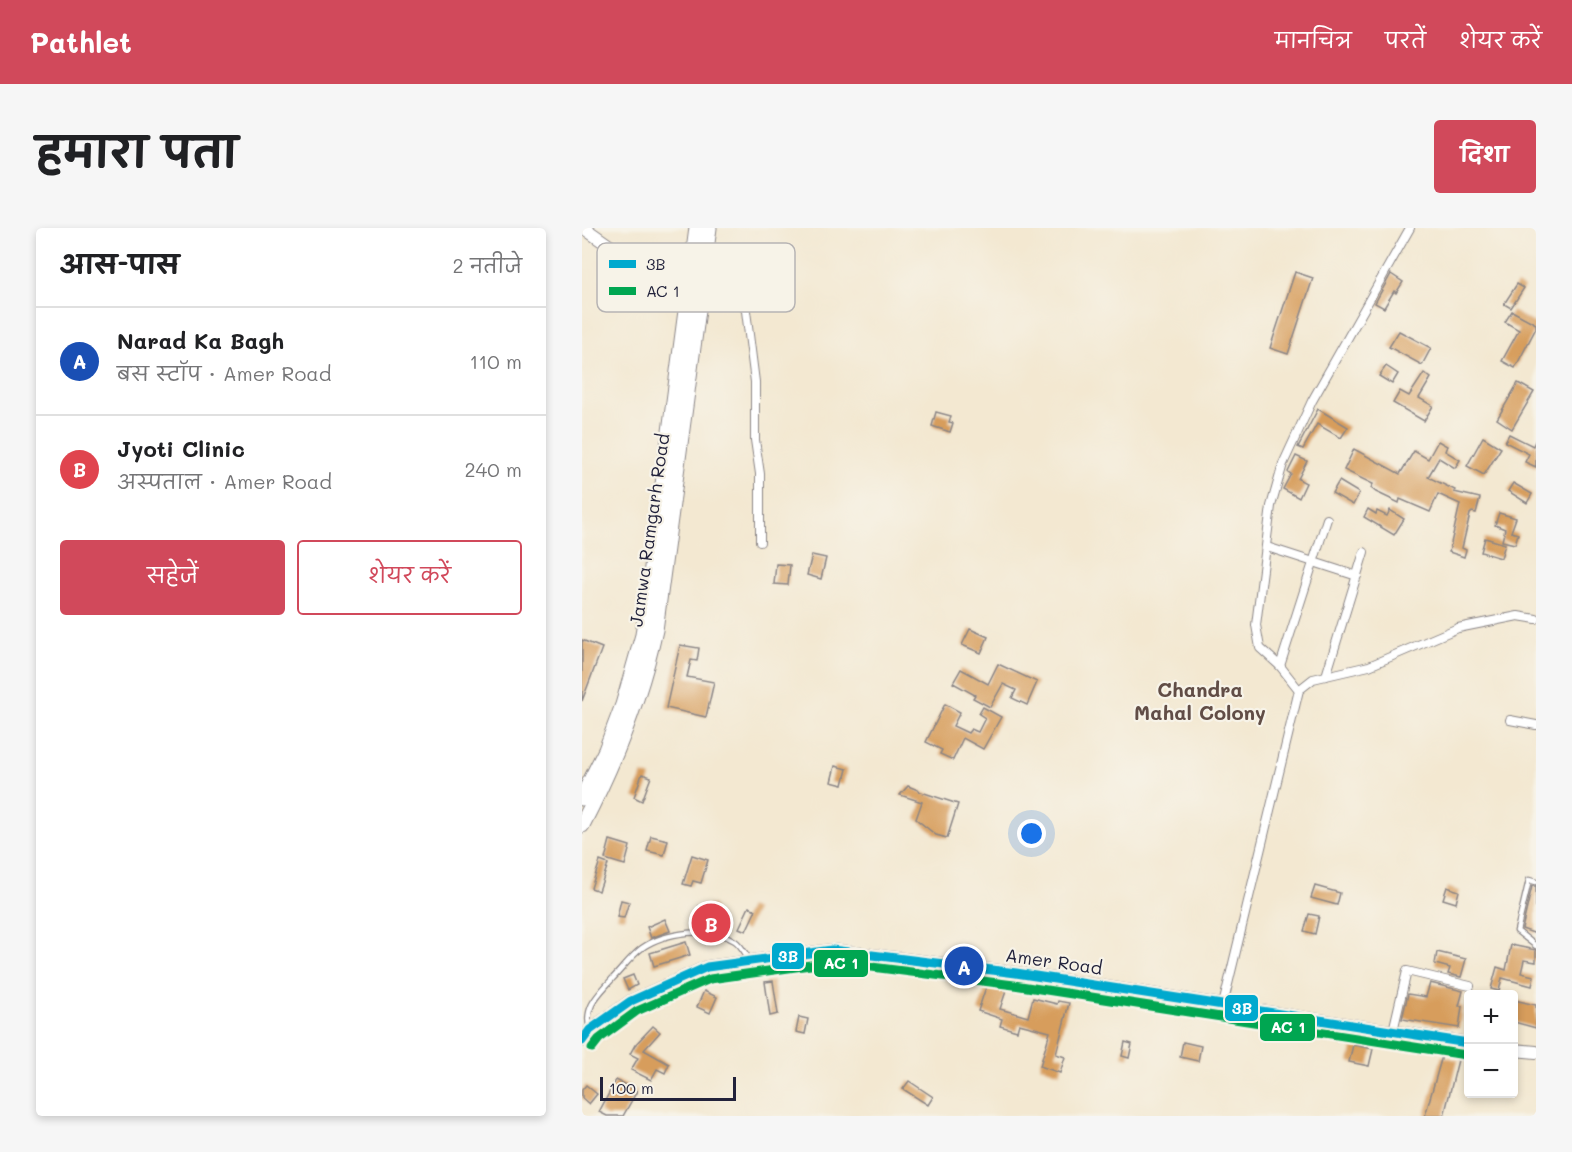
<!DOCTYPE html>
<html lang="hi">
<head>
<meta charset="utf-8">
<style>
  :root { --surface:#fff; --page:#f6f6f6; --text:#202124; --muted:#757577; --line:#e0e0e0; --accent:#d1495b }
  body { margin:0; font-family:Mali,"Playpen Sans Deva",sans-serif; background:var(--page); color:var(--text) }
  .controls { position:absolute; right:18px; bottom:18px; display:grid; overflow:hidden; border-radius:6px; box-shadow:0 3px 9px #0003 }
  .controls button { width:54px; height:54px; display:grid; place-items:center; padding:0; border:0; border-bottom:2px solid var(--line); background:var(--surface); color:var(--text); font:30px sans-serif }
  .scale { position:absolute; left:18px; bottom:15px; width:136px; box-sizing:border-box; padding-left:6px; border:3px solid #22223b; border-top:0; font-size:16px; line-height:21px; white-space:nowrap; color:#22223b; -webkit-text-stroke:4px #f7f3e8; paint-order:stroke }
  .you { position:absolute; left:450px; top:606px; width:21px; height:21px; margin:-15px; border:4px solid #fff; border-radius:50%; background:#1a73e8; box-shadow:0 0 0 9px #1a73e833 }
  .badge { display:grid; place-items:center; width:39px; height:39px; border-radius:50%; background:var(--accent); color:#fff; font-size:20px; font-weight:700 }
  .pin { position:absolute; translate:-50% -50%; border:3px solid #fff; box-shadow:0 2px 6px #0006 }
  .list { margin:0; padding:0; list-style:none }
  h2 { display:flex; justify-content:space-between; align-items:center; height:78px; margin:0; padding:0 24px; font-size:26px }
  h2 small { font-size:20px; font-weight:400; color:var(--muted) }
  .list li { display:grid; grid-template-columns:39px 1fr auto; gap:18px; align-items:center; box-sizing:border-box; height:108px; padding:0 24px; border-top:2px solid var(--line) }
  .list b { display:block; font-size:22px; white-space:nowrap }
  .list p { margin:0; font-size:20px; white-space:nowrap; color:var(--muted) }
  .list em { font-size:20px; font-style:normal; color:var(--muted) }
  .actions { display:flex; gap:12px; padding:18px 24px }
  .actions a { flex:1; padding:14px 0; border:2px solid var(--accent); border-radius:6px; text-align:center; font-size:21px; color:var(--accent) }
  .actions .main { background:var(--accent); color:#fff }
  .map { position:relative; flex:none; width:954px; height:888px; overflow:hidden; border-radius:6px }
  header { display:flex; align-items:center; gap:36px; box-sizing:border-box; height:84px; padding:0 30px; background:var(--accent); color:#fff }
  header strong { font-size:28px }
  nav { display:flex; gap:33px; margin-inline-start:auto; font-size:21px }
  .intro { display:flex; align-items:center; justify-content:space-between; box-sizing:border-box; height:144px; padding:0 36px }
  h1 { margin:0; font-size:42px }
  .button { padding:15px 27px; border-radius:6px; background:var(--accent); color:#fff; font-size:21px; font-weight:700 }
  main { display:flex; gap:36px; padding:0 36px }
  aside { flex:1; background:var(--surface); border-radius:6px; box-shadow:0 3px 9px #0003 }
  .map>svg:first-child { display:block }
</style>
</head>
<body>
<header>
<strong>Pathlet</strong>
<nav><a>मानचित्र</a><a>परतें</a><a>शेयर करें</a></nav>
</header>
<div class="intro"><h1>हमारा पता</h1><a class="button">दिशा</a></div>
<main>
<aside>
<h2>आस-पास<small>2 नतीजे</small></h2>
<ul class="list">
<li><span class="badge" style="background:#1a4fb4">A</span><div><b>Narad Ka Bagh</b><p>बस स्टॉप · Amer Road</p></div><em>110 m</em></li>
<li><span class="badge" style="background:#e0444e">B</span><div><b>Jyoti Clinic</b><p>अस्पताल · Amer Road</p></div><em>240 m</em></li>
</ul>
<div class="actions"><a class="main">सहेजें</a><a>शेयर करें</a></div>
</aside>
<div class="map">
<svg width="954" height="888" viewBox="0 0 954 888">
  <rect width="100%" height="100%" fill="#f7f3e8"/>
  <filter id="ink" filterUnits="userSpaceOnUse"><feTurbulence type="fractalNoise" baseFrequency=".0167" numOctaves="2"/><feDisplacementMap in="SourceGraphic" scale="12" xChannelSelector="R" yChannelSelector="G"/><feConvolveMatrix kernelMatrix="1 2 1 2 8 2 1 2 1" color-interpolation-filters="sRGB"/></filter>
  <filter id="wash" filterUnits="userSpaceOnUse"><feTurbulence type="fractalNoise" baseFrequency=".008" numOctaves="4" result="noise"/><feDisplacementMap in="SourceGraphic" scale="24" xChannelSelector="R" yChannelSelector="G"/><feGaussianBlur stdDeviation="1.35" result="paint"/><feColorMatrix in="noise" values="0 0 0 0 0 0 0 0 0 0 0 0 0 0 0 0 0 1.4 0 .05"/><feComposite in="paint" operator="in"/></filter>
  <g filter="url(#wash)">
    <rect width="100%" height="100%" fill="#f3e8d1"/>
    <g id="blocks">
      <!-- building -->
      <g fill="#d79d5b">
        <path d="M713,44L731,50L706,126L688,120Z"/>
        <path d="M809,46L821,54L814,65L812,63L802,80L793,75Z"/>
        <path d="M935,56L942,60L929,80L922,76Z"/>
        <path d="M930,83L954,96V100L933,140L920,133L937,102L923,94Z"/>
        <path d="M817,103L849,120L840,137L807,119Z"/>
        <path d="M804,138L816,146L810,156L797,148Z"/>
        <path d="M842,145L849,150L837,170L851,178L842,193L811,175L818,163L827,168Z"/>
        <path d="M936,155L952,164L930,201L915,191Z"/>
        <path d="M736,181L766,199L759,210L735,196L721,221L716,219Z"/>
        <path d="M354,184L369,188L367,194L371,195L368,204L350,198Z"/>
        <path d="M927,206L951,218L954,211V239L943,234L947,226L923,214Z"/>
        <path d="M901,209L919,220L902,247L885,238Z"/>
        <path d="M856,213L865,218L863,223L878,232L873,240L857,230L846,249L873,262L872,264L898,270L894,285L890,284L888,286L880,320L884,322L882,329L867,324L878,276L856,266L848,284L818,271L817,275L794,264L789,260L791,256L762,242L772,221L818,246L832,223L846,231Z"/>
        <path d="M714,228L725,233L716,251L724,255L717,270L701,261L709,246L706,244Z"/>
        <path d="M757,253L777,265L771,277L750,265Z"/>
        <path d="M931,255L950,266L945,275L926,263Z"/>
        <path d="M786,281L794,286L795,283L805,288L808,282L822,291L812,307L782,289Z"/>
        <path d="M917,285L934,290L929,304L936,306L933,316L920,313L923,301L913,297Z"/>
        <path d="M903,310L923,316L919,330L899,324Z"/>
        <path d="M230,327L244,330L239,351L225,347Z"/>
        <path d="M194,336L208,337L206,357L192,356Z"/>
        <path d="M388,401L406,409L399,425L380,417Z"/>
        <path d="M0,412L20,420L0,473Z"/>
        <path d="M98,417L117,420L115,433L109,432L105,449L132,454L124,489L84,480Z"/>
        <path d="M416,436L455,454L445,477L430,470L434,462L421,456L408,479L391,470L393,467L371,455L379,441L406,456Z"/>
        <path d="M363,476L378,484L371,498L386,505L389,501L396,504L403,490L397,486L401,479L419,489L401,521L381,510L371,532L358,526L360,522L344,514Z"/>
        <path d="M253,538L265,541L261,557L249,554Z"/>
        <path d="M60,546L69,549L60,573L52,569Z"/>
        <path d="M326,558L336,562V563L376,576L365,610L354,607L334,591L340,574L318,567Z"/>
        <path d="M69,608L86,612L82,627L65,623Z"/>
        <path d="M28,612L48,618L43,637L23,631Z"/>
        <path d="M110,627L126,632L119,655L111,653L109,658L101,656Z"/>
        <path d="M18,633L26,636L17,663L9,660Z"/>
        <path d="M733,658L758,665L755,677L729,670Z"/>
        <path d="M950,658H954V706L940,701Z"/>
        <path d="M865,659L877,663L874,675L861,671Z"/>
        <path d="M39,672L47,674L42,690L35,689Z"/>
        <path d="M132,677L134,698L119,700L117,678Z"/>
        <path d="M167,679L174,682L164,703L157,700Z"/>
        <path d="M727,686L737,688L733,706L722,703Z"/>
        <path d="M83,691L88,703L69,710L65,699Z"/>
        <path d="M104,714L108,727L72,738L68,725Z"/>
        <path d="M929,717L954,722V734L942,732L939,745L952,748L950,758L920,750L917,763L909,761L915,739L924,742Z"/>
        <path d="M855,724L884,731L879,749L866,746L868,740L853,736Z"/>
        <path d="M51,747L55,757L46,762L41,751Z"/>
        <path d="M191,753L196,786L188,788L183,754Z"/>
        <path d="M848,755L881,763L877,778H880L877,800L820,791L826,766L844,769Z"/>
        <path d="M405,756L424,763L418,781L446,789L451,770L475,776L476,773L487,775L474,826L483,829L478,845L458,838L468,804L437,796L435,803L418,798L420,791L396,783Z"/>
        <path d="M122,763L135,769L128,785L115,779Z"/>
        <path d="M932,772L954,777V800L932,794Z"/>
        <path d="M217,789L226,791L223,806L214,804Z"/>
        <path d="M71,798L78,804L62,822L87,836L83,845L75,841L69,852L49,842L56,830L48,826L53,817Z"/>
        <path d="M543,814L550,816L547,830L540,828Z"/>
        <path d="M601,814L619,818L616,833L598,829Z"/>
        <path d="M771,817L791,821L787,838L767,834Z"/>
        <path d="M860,828L876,832L862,888H843Z"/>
        <path d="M34,852L55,863L41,888H25L17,884Z"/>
        <path d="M327,853L351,869L346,877L321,861Z"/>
        <path d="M4,857L15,866L7,876L0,870V862Z"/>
      </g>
    </g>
  </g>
  <g filter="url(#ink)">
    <use href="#blocks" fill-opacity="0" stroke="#8a8586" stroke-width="1.5"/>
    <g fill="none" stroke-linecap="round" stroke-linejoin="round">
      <!-- lane casing -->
      <g stroke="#8a8586" stroke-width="7">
        <g id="lane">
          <path d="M954,654L947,652L935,703L954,718"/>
          <path d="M8,802C1,779 17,766 31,750C40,741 49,728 60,720C81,705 130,697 153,713C159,717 163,725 167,731"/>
        </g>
      </g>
      <!-- street casing -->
      <g stroke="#8a8586" stroke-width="10">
        <g id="street">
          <path d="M121,51L145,58L154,64L164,83L173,154V212L178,246V314"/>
          <path d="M685,319L775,348"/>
          <path d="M698,438L745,291"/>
          <path d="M744,448L782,324"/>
          <path d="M717,462L698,438L678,420L674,397L689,278L701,236L730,173L828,0"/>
          <path d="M928,492L954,497"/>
          <path d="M641,777L717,462L731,451L787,438L876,400L936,388L954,391"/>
          <path d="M811,803L825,743L888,758"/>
        </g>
      </g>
      <!-- secondary casing -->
      <g stroke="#8a8586" stroke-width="14">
        <g id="secondary">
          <path d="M2,0L39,26L108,50L117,51"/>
          <path d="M0,813L8,802L49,773L125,739L250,722L434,745L886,815"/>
          <path d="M932,822L954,824"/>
        </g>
      </g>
      <!-- highway casing -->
      <g stroke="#8a8586" stroke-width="17">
        <g id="highway">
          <path d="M0,570L24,522L41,477L61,407L115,0"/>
          <path d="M0,597C32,535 58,471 73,402L127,0"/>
        </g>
      </g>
      <!-- lane -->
      <use href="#lane" stroke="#fff" stroke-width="4.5"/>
      <!-- street -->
      <use href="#street" stroke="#fff" stroke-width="8"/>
      <!-- secondary -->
      <use href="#secondary" stroke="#fff" stroke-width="12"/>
      <!-- highway -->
      <use href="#highway" stroke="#fff" stroke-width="15"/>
      <!-- bus-1 casing -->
      <g stroke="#f7f3e8" stroke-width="14">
        <path id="bus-1" d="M0,813L8,802L49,773L125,739L250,722L434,745L886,815"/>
      </g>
      <!-- bus-2 casing -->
      <g stroke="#f7f3e8" stroke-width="14">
        <path id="bus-2" d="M10,820L17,811L55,783L128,751L250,734L432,757L884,827"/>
      </g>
      <!-- bus-1 -->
      <use href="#bus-1" stroke="#00a9ce" stroke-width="9"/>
      <!-- bus-2 -->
      <use href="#bus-2" stroke="#00a651" stroke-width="9"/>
    </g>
  </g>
  <g text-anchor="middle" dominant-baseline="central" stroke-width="4.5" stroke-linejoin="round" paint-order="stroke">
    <!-- street labels -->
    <g font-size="18" fill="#22223b" stroke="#f7f3e8">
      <text transform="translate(67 302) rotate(-82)">Jamwa Ramgarh Road</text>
      <text transform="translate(472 733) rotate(8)">Amer Road</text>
    </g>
    <!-- neighbourhood labels -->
    <g font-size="20" font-weight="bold" fill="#614d46" stroke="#f7f3e8">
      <text x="618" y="461">Chandra<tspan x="618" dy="23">Mahal Colony</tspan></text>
    </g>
  </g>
  <!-- legend -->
  <rect x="15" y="15" width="198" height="69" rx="9" fill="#f7f3e8" stroke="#b7b4b4" stroke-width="1.5"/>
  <rect x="27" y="32" width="27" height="8" fill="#00a9ce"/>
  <rect x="27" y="59" width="27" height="8" fill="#00a651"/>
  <g font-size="16" fill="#22223b">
    <text x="64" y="42">3B</text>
    <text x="64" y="69">AC 1</text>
  </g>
  <g stroke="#f7f3e8" stroke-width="2">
    <rect x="189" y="714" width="34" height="28" rx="6" fill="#00a9ce"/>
    <rect x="231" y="721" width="56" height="29" rx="6" fill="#00a651"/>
    <rect x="642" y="766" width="35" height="28" rx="6" fill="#00a9ce"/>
    <rect x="677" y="785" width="57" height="29" rx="6" fill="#00a651"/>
  </g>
  <g font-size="16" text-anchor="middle" font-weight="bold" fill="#fff">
    <text x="206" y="734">3B</text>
    <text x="259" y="741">AC 1</text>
    <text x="660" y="786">3B</text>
    <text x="706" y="805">AC 1</text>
  </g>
</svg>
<div class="controls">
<button>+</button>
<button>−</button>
</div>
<div class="scale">100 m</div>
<div class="you"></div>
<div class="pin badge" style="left:382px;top:738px;background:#1a4fb4">A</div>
<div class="pin badge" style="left:129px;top:695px;background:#e0444e">B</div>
</div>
</main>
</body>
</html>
